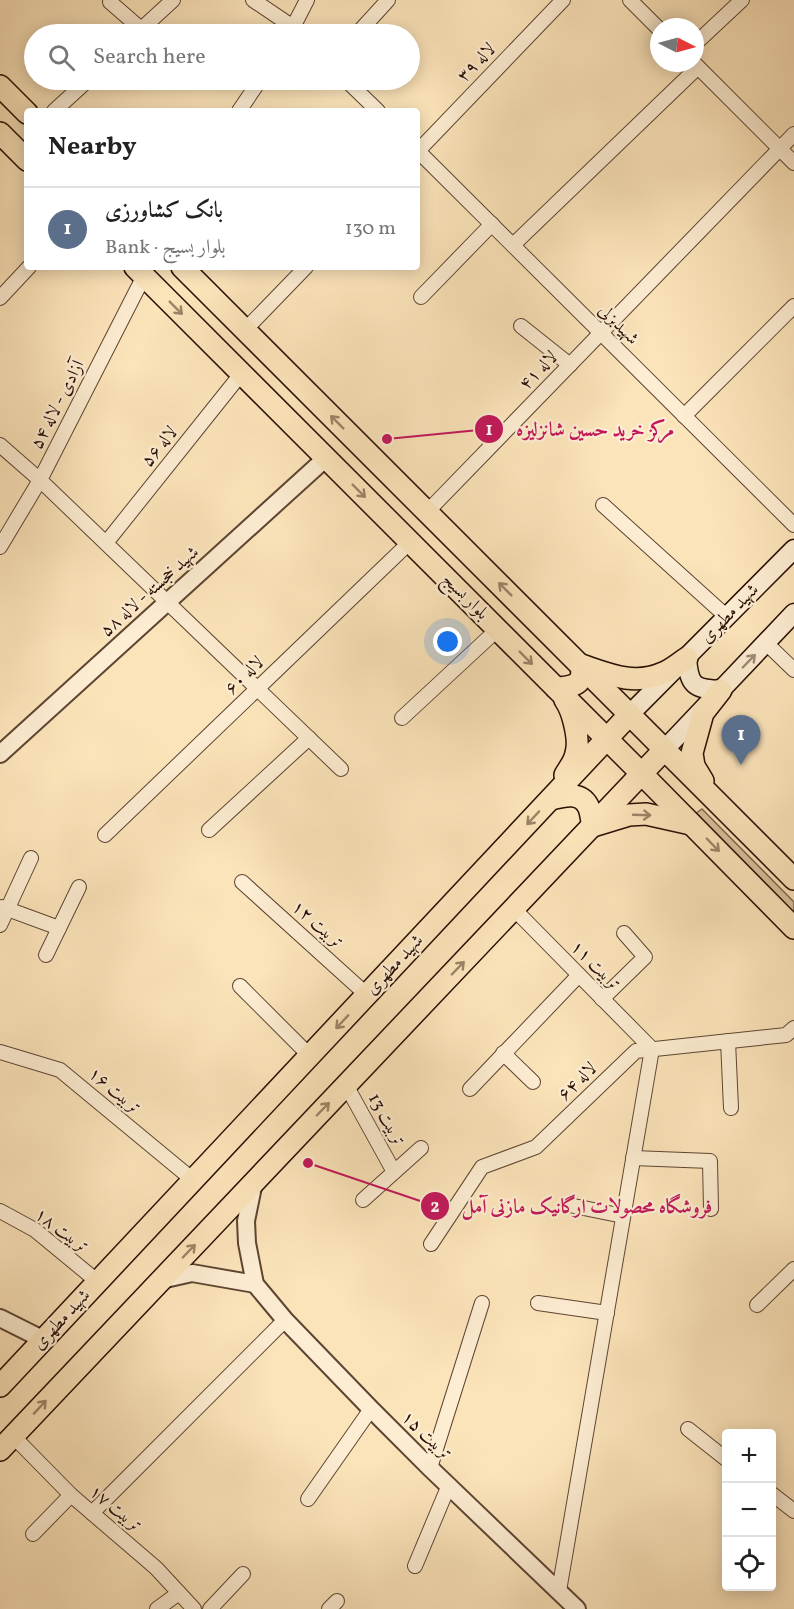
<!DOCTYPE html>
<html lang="en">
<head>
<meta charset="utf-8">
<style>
  :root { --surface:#fff; --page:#f2f2f2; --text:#222; --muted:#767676; --line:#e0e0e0; --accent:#111827 }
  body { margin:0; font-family:Vollkorn,Amiri,serif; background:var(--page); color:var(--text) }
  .controls { position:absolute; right:18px; bottom:18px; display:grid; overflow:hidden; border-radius:6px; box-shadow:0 3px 15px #0003 }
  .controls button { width:54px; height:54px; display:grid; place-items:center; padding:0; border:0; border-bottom:2px solid var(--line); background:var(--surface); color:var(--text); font:30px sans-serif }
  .compass { position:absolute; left:650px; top:18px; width:54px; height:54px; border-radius:50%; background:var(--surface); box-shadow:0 3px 15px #0003; rotate:96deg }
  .you { position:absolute; left:448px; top:642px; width:21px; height:21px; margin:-15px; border:4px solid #fff; border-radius:50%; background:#1a73e8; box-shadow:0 0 0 9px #1a73e833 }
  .badge { display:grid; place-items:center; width:39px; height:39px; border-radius:50%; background:var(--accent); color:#fff; font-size:20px; font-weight:700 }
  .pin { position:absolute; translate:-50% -50px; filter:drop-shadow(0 2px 3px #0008) }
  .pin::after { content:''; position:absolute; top:32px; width:21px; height:18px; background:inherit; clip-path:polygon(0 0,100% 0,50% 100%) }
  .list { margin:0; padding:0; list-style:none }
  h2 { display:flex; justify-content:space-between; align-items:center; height:78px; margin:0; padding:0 24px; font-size:26px }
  h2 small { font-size:20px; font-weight:400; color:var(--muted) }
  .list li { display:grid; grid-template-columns:39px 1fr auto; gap:18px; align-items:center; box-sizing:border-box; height:84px; padding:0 24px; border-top:2px solid var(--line) }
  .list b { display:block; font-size:22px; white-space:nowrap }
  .list p { margin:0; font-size:20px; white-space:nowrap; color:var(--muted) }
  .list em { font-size:20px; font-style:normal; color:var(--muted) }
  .icon { flex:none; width:33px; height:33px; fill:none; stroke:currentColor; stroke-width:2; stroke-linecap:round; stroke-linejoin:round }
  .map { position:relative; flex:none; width:794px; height:1609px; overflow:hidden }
  .search { position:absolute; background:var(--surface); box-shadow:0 3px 15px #0003; left:24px; top:24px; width:396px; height:66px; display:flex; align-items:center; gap:15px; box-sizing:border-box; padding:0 21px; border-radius:33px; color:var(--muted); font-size:22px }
  .panel { position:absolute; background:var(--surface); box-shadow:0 3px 15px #0003; left:24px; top:108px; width:396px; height:162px; border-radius:6px }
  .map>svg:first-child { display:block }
</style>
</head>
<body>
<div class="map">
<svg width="794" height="1609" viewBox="0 0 794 1609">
  <rect width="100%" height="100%" fill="#fce4ba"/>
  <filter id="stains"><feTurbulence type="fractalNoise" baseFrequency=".00333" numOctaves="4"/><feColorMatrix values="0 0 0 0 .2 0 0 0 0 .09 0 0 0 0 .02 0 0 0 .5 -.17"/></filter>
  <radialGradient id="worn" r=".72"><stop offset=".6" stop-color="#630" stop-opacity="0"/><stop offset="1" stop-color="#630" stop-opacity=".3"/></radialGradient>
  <!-- green -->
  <path fill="#d8c09b" stroke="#806750" stroke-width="1.5" d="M702,809L794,902V919L695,814Z"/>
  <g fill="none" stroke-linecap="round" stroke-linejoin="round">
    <!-- minor casing -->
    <g stroke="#5e4432" stroke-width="16">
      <g id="minor">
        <path d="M253,0L293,27L301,34"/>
        <path d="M630,0L659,29"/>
        <path d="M110,2L141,29"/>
        <path d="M290,33L307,0"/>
        <path d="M136,34L173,0"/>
        <path d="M357,34L388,0"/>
        <path d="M695,44L742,0"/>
        <path d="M694,63L794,163"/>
        <path d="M346,80L378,111"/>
        <path d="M54,111L88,80"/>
        <path d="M239,111L260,80"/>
        <path d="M417,150L794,525"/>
        <path d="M417,152L563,0"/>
        <path d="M513,245L698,67"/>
        <path d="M421,297L492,224"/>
        <path d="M0,298L29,267"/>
        <path d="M521,326L570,365"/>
        <path d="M245,330L306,267"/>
        <path d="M684,416L794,306"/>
        <path d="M0,445L40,480L341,769"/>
        <path d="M603,505L727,617"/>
        <path d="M427,512L794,134"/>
        <path d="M106,543L241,374"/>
        <path d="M0,547L40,480L144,276"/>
        <path d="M766,643L794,670"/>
        <path d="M402,718L498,629"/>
        <path d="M209,830L309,738"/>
        <path d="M105,835L410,542"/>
        <path d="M242,882L367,995"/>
        <path d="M2,907L59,928"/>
        <path d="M514,909L652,1049L559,1591"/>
        <path d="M0,925L31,858"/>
        <path d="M46,955L79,887"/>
        <path d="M240,986L310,1056"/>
        <path d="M602,999L645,957L624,933"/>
        <path d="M728,1041L731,1108"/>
        <path d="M0,1052L60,1070L193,1180"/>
        <path d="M503,1053L533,1082"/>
        <path d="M346,1085L394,1172"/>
        <path d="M470,1089L579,975"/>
        <path d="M633,1158L710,1161L711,1209"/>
        <path d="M363,1200L421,1148"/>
        <path d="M569,1205L623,1216"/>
        <path d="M0,1211L35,1230L98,1282"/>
        <path d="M431,1244L482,1167L536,1147L636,1051L786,1035L794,1028"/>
        <path d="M538,1303L607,1313"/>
        <path d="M757,1305L794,1269"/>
        <path d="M688,1429L726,1459"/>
        <path d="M13,1436L71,1495L156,1568L194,1609"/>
        <path d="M430,1468L482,1303"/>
        <path d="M772,1494L794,1511"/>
        <path d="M308,1499L371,1409"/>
        <path d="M92,1513L285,1320"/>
        <path d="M33,1534L71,1495"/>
        <path d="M415,1566L449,1485"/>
        <path d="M157,1609L179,1593"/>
        <path d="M210,1609L243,1574"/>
        <path d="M329,1609L337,1601"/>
      </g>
    </g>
    <!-- tertiary casing -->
    <g stroke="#5e4432" stroke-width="20">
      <g id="tertiary">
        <path d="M0,754L326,458"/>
        <path d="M254,1182L246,1221L247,1243L255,1284L285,1320L371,1409L430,1468L577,1609"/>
        <path d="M161,1280L192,1273L255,1284"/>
        <path d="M0,1318L44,1340"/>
      </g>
    </g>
    <!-- secondary casing -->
    <g stroke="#290e04" stroke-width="21">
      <g id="secondary">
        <path d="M687,658C689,686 694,689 721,690"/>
        <path d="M630,714L794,549"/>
        <path d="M665,749L794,613"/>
      </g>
    </g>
    <!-- primary casing -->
    <g stroke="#290e04" stroke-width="24">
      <g id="primary">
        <path d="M0,86L27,113"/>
        <path d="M0,133L27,160"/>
        <path d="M135,267L642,774L794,928"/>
        <path d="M182,267L794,879"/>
        <path d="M556,688C573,687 585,685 581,665C608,674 634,686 663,673C671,670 679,663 687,658"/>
        <path d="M565,775C569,768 575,761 576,753C580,740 573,711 565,700"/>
        <path d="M703,781L694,766L692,753L703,713L721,690"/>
        <path d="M551,799C563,796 580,791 588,806C591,811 591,819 593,826L629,815L646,814L691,824"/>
        <path d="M0,1386L630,714"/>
        <path d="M0,1450L665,749"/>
      </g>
    </g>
    <!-- minor -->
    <use href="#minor" stroke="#fdedd2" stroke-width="14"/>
    <!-- tertiary -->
    <use href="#tertiary" stroke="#fdedd2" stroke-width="16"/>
    <!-- secondary -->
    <use href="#secondary" stroke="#fdedd2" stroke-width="18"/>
    <!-- primary -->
    <use href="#primary" stroke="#fce4ba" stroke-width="21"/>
  </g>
  <!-- one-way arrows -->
  <defs><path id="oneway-shaft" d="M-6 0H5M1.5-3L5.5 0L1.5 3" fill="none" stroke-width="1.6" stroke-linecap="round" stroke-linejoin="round" transform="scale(1.5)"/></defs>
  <g stroke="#9d8468">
    <use href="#oneway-shaft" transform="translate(176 308) rotate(45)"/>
    <use href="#oneway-shaft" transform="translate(337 422) rotate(-135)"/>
    <use href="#oneway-shaft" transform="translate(359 491) rotate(45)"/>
    <use href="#oneway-shaft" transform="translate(505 589) rotate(-135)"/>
    <use href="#oneway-shaft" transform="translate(526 658) rotate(45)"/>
    <use href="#oneway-shaft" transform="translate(642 815) rotate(2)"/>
    <use href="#oneway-shaft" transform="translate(533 818) rotate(133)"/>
    <use href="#oneway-shaft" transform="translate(713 845) rotate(46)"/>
    <use href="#oneway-shaft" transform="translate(458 968) rotate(-46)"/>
    <use href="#oneway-shaft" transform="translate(342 1022) rotate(133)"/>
    <use href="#oneway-shaft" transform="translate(323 1109) rotate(-46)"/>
    <use href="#oneway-shaft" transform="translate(189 1251) rotate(-46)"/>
    <use href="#oneway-shaft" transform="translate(40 1407) rotate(-47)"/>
  </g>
  <use stroke="#9e8975" href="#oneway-shaft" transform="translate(749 661) rotate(-46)"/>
  <g text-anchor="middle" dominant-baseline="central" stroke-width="4.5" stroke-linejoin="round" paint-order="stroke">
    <!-- street labels -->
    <g font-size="18" fill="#290e04" stroke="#fdedd2">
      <text transform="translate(477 63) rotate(-46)">لاله ۳۹</text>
      <text transform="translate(618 325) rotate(45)">شهیدبزلی</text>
      <text transform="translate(539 371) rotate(-46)">لاله ۴۱</text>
      <text transform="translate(58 405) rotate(-63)">آزادی - لاله ۵۴</text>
      <text transform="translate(160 447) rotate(-51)">لاله ۵۶</text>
      <text transform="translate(150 592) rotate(-42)">شهید خجسته - لاله ۵۸</text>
      <text transform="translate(465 597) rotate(45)">بلوار بسیج</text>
      <text transform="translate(730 614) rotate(-46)">شهید مطهری</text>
      <text transform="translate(245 676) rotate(-44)">لاله ۶۰</text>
      <text transform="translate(317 925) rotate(42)">تربیت ۱۲</text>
      <text transform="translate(395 965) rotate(-47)">شهید مطهری</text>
      <text transform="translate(595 966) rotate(45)">تربیت ۱۱</text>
      <text transform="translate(578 1082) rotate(-44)">لاله ۶۴</text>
      <text transform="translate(114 1091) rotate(40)">تربیت ۱۶</text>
      <text transform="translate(386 1120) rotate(61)">تربیت 13</text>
      <text transform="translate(61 1231) rotate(37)">تربیت ۱۸</text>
      <text transform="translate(62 1320) rotate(-47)">شهید مطهری</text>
      <text transform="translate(426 1436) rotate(44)">تربیت ۱۵</text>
      <text transform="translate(115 1509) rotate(40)">تربیت ۱۷</text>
    </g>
  </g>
  <!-- callouts -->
  <path fill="none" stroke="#c2185b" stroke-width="2" d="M387 439L489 429M308 1163L435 1206"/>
  <g fill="#c2185b" stroke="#fdedd2" stroke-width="2">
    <circle cx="387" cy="439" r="6"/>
    <circle cx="308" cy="1163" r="6"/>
    <circle cx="489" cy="429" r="15"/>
    <circle cx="435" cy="1206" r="15"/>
  </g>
  <g font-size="18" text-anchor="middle" font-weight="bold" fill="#fff">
    <text x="489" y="435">1</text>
    <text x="435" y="1212">2</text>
  </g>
  <g font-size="20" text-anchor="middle" font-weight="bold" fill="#c2185b" stroke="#fdedd2" stroke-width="4.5" stroke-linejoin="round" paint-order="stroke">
    <text x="595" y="436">مرکز خرید حسین شانزلیزه</text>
    <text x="587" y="1213">فروشگاه محصولات ارگانیک مازنی آمل</text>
  </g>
  <rect width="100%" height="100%" filter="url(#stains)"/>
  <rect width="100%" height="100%" fill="url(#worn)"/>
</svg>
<div class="controls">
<button>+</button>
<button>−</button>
<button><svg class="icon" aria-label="locate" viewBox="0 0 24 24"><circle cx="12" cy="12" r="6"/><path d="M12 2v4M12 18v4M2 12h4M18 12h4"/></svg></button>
</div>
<svg class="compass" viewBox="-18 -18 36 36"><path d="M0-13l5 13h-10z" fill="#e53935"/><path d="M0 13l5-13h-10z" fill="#767676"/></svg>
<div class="you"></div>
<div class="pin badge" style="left:741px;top:765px;background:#5c6f8a">1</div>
<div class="search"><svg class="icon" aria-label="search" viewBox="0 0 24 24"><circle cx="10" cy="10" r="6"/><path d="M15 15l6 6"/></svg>Search here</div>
<section class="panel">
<h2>Nearby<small></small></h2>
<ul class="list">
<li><span class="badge" style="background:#5c6f8a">1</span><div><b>بانک کشاورزی</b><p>Bank · بلوار بسیج</p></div><em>130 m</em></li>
</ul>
</section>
</div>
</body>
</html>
